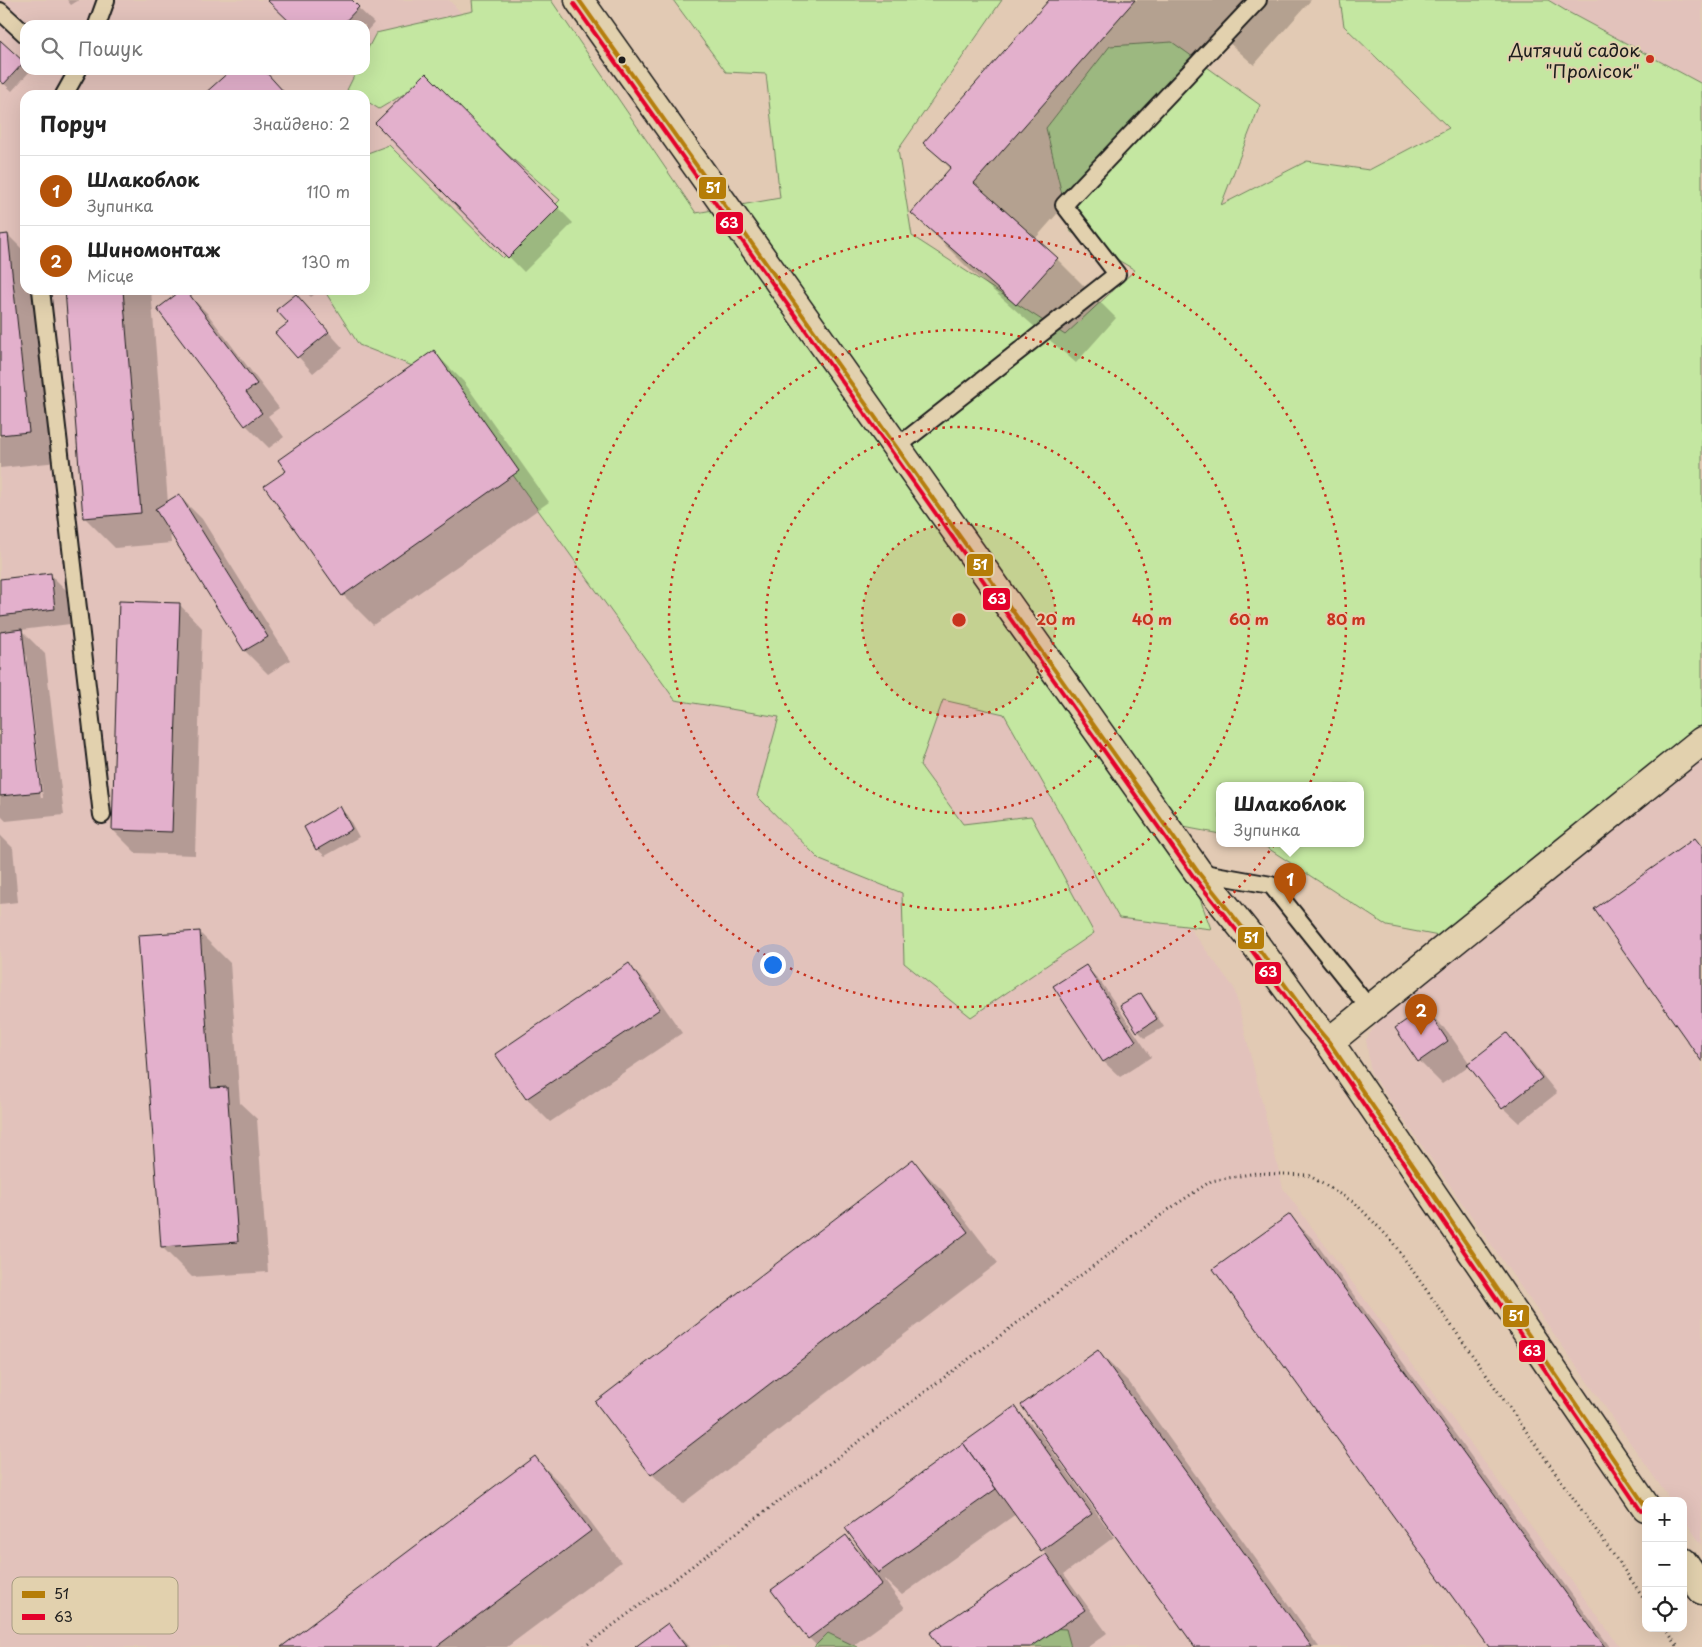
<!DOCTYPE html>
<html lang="uk">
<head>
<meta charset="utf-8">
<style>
  :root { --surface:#fff; --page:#f2f2f2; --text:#222; --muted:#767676; --line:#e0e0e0; --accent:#b45309 }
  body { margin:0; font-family:"Playpen Sans",sans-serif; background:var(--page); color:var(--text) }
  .controls { position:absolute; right:15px; bottom:15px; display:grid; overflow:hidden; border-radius:10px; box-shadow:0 5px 20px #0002 }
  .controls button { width:45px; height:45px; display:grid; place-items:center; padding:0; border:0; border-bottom:1px solid var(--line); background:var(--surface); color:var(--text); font:25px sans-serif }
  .you { position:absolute; left:772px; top:964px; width:18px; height:18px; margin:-12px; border:4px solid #fff; border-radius:50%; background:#1a73e8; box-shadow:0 0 0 8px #1a73e833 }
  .badge { display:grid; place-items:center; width:32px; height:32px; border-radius:50%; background:var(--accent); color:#fff; font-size:16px; font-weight:700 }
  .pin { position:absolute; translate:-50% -41px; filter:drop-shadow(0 1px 2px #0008) }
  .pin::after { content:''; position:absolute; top:26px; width:18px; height:15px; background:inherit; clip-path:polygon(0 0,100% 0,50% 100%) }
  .popup { position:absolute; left:1216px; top:782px; width:148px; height:65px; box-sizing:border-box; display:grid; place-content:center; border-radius:10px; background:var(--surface); filter:drop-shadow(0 1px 4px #0005); font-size:16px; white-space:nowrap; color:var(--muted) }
  .popup b { font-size:19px; color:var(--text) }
  .popup::after { content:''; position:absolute; left:50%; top:100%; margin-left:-10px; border:10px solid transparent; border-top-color:var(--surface) }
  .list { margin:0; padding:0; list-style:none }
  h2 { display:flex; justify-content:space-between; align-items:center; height:65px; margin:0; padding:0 20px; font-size:21px }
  h2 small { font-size:16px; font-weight:400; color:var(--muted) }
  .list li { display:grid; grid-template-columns:32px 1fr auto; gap:15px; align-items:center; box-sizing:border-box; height:70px; padding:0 20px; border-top:1px solid var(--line) }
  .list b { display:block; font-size:19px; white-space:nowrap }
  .list p { margin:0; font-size:16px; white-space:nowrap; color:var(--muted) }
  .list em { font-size:16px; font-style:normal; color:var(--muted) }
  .icon { flex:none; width:28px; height:28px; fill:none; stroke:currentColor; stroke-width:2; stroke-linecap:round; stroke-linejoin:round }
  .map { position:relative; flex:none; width:1702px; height:1647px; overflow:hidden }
  .search { position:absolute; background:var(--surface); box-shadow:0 5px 20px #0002; left:20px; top:20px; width:350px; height:55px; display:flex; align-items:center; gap:12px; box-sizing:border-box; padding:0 18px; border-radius:15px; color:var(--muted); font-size:19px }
  .panel { position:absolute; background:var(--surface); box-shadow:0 5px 20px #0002; left:20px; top:90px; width:350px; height:205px; border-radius:15px }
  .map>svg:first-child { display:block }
</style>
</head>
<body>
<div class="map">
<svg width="1702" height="1647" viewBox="0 0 1702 1647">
  <rect width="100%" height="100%" fill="#e2cab4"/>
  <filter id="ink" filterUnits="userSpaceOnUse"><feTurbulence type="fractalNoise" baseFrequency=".02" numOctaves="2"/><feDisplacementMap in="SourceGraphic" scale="10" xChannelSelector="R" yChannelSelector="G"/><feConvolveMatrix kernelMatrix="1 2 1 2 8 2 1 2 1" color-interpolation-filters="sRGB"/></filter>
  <g filter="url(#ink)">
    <!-- built -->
    <g fill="#e2c2bb" fill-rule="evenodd">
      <path d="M0,0H449L704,271L1234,988L1283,1188L1620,1647H0ZM25,25H365V70H25ZM25,95H365V290H25Z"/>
      <path d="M1495,0H1702V117Z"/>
      <path d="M1702,760V1545L1683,1518V1501H1671L1371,1073L1366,1040L1381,1016Z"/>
    </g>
    <!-- green -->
    <g fill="#c4e7a1" stroke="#70825e">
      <path d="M472,0H551L696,213L780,198L766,74L726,72L673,0H1002L898,150L912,236L1065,335L1135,270L1071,232L1046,128L1110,46L1172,42L1260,105L1221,205L1307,161L1369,170L1449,128L1344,26L1340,0H1548L1568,12L1702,84V729L1444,937L1387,926L1260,843H1360V785H1220V834L1173,825L1211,929L1119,918L1004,714L943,700L920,765L963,824L1031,816L1094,933L971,1017L904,963L902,893L820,860L757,796L779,717L675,700L443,378L359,345L324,290H365V154L389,145L503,258L560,200L424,82L379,109L365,100V95H356L347,90L357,70H365V54L376,33L473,11Z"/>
      <path d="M1026,1627L1066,1629L1071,1647H1006Z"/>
      <path d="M828,1633L857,1647H814Z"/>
    </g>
    <!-- shadow -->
    <g fill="#0003" fill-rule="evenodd">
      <path d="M67,0H79L71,5Z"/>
      <path d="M268,0H350L374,23L365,33V25H294Z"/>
      <path d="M1050,0H1311L1254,65L1217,32L1035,239L1057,259L1116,318L1076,363L972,272L913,213L951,169L925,143Z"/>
      <path d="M0,42L25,64V70H31L12,91L0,80Z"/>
      <path d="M426,74L573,223L524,272L376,123Z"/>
      <path d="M8,235L25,252V290H41L58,462L0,468V236Z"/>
      <path d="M66,290H151L168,503L179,496L202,519L290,660L268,674L245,651L170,530L171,543L115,548L84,517Z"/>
      <path d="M184,290L207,313L279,408L268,416L284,437L269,448L246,425Z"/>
      <path d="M304,290H320L311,297Z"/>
      <path d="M296,296L343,348L313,373L277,333L289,323Z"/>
      <path d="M434,352L464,382L549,502L373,625L343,595L288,471Z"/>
      <path d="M50,574L66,590L70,624L21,630L45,654L64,815L6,821L0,815V580ZM24,654H26L43,798H41Z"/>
      <path d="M179,604L202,628L195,855L136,853L113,830Z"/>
      <path d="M339,808L347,815L359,837L325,856L317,849Z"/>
      <path d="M0,835L13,848L18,902L0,904Z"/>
      <path d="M199,932L230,963L240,1103L257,1119L268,1272L192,1277L162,1247Z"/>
      <path d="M628,965L651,988L682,1033L550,1122L527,1099L496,1054Z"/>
      <path d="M1086,967L1101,982L1151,1057L1120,1077L1104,1062L1055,987Z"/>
      <path d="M1141,994L1148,1002L1164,1027L1145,1038L1138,1031Z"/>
      <path d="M1425,1009L1448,1032L1470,1064L1507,1034L1522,1050L1557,1093L1519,1123L1503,1108L1470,1065L1442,1084L1419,1061Z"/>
      <path d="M913,1161L943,1191L998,1263L682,1504L652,1474Z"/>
      <path d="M1289,1216L1313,1239L1610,1647H1490Z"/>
      <path d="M1098,1352L1129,1382L1319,1647H1197Z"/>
      <path d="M1015,1408L1038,1431L1114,1537L1064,1574L1107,1633L1088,1647H941L932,1634L1047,1555L1016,1514L902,1595L885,1579L884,1580L905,1608L851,1647H818L809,1638L846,1537L864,1555L866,1554L847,1528Z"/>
      <path d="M535,1458L565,1488L621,1562L507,1647H283Z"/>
      <path d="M668,1624L689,1647H637Z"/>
    </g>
    <!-- building -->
    <g fill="#e3b0cc" stroke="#1c1c1c">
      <path d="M267,0H352L359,7L342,25H293Z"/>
      <path d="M1049,0H1135L974,183L1058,258L1016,305L911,213L951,167L923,143Z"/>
      <path d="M0,40L24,62L4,84L0,81Z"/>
      <path d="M231,70H264L284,92L281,95H203Z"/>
      <path d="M426,73L559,207L508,258L375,123Z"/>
      <path d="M8,234L29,432L0,435V235Z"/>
      <path d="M65,290H123L141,513L83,518Z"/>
      <path d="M182,290H186L257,384L246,392L262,413L245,426L157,309Z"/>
      <path d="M296,294L329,332L297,358L275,333L288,323L276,310Z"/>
      <path d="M434,350L519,471L342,596L264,486L286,471L278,460Z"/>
      <path d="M179,494L268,637L244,651L155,509Z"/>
      <path d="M51,573L55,609L0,616V579Z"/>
      <path d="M119,601L180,603L172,832L112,830Z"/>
      <path d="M22,629L41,792L0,796V632Z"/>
      <path d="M340,806L352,829L316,850L304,827Z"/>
      <path d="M1695,838L1702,847V1062L1594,909Z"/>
      <path d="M200,931L211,1088L227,1087L238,1242L161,1247L138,935Z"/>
      <path d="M629,963L660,1009L526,1099L495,1054Z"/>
      <path d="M1086,965L1136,1041L1103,1062L1053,986Z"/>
      <path d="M1141,993L1157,1019L1137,1032L1120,1005Z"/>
      <path d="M1425,1007L1448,1041L1418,1062L1395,1028Z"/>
      <path d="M1507,1033L1542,1078L1502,1109L1467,1064Z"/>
      <path d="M913,1159L968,1232L651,1475L595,1402Z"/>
      <path d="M1290,1214L1605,1647H1489L1213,1269Z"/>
      <path d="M1098,1350L1312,1647H1195L1021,1405Z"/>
      <path d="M1015,1406L1092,1514L1041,1551L963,1443Z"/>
      <path d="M963,1443L996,1489L878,1573L845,1528Z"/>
      <path d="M535,1456L591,1531L436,1647H281Z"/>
      <path d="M846,1535L882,1584L808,1639L771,1590Z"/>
      <path d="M1046,1554L1085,1610L1031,1647H940L930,1633Z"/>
      <path d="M668,1623L686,1647H635Z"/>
    </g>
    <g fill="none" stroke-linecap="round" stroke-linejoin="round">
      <!-- service casing -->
      <g stroke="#1c1c1c" stroke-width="20">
        <g id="service">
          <path d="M0,11L25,34"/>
          <path d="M97,25L106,0"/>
          <path d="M64,95L78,70"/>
          <path d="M41,290L102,815"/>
          <path d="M897,447L1117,274L1064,205L1258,0"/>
          <path d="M1198,872L1271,885L1370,1009"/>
        </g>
      </g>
      <!-- minor casing -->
      <g stroke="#1c1c1c" stroke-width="31">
        <path id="minor" d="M1329,1042L1702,741"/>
      </g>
      <!-- secondary casing -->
      <g stroke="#1c1c1c" stroke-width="31">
        <g id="secondary">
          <path d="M579,0L1198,872L1250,937L1312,1022L1329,1042L1646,1507"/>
          <path d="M1683,1562L1702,1590"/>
        </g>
      </g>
      <!-- path -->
      <g stroke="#1c1c1c" stroke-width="3" stroke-dasharray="1 4" stroke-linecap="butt">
        <path d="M1665,1628L1678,1647"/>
        <path d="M584,1647L1168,1210L1211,1181L1256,1173L1308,1175L1355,1203L1391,1240L1646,1601"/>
      </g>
      <!-- service -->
      <use href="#service" stroke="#e2d1ae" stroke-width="16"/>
      <!-- minor -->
      <use href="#minor" stroke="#e2d1ae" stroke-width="28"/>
      <!-- secondary -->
      <use href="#secondary" stroke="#e2d1ae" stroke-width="28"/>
      <!-- bus-1 casing -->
      <g stroke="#e2d1ae" stroke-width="8">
        <path id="bus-1" d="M579,0L1198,872L1250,937L1312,1022L1329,1042L1646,1507"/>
      </g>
      <!-- bus-2 casing -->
      <g stroke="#e2d1ae" stroke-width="8">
        <path id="bus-2" d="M574,4L1193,876L1245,941L1307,1026L1324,1046L1641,1511"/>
      </g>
      <!-- bus-1 -->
      <use href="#bus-1" stroke="#b57d08" stroke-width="4"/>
      <!-- bus-2 -->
      <use href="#bus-2" stroke="#e4002b" stroke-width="4"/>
    </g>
  </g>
  <!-- distance rings -->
  <circle cx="959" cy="620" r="97" fill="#c8321e" fill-opacity=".12"/>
  <g fill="none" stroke="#c8321e" stroke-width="2.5" stroke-dasharray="2.5 5">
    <circle cx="959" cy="620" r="97"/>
    <circle cx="959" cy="620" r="193"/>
    <circle cx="959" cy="620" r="290"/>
    <circle cx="959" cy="620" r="387"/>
  </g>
  <!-- markers -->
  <circle fill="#c8321e" stroke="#e2d1ae" stroke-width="2" cx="1650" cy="59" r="5"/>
  <circle fill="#1c1c1c" stroke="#e2d1ae" stroke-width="2" cx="622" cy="60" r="4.5"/>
  <g text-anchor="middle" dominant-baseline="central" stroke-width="4" stroke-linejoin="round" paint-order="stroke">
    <!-- poi labels -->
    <g font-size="18" fill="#1c1c1c" stroke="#e2d1ae" text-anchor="end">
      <text x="1640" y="49">Дитячий садок<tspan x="1640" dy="21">"Пролісок"</tspan></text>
    </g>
  </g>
  <!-- legend -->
  <rect x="12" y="1577" width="166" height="57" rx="8" fill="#e2d1ae" stroke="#a79b82" stroke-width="1"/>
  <rect x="22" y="1591" width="23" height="7" fill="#b57d08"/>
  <rect x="22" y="1614" width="23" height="6" fill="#e4002b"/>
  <g font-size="14" fill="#1c1c1c">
    <text x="54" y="1599">51</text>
    <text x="54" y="1622">63</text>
  </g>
  <circle cx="959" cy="620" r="8" fill="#c8321e" stroke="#e2d1ae" stroke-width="2.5"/>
  <g font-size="15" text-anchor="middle" font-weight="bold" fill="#c8321e" stroke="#e2d1ae" stroke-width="4" stroke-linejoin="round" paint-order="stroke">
    <text x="1056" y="625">20 m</text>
    <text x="1152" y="625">40 m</text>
    <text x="1249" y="625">60 m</text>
    <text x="1346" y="625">80 m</text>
  </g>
  <g stroke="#e2d1ae" stroke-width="2">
    <rect x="698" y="176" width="29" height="24" rx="5" fill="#b57d08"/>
    <rect x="715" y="211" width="29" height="24" rx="5" fill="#e4002b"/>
    <rect x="966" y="553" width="28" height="24" rx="5" fill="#b57d08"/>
    <rect x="982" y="587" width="29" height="24" rx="5" fill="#e4002b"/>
    <rect x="1237" y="926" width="28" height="24" rx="5" fill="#b57d08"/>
    <rect x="1254" y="961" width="28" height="24" rx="5" fill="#e4002b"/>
    <rect x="1502" y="1304" width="28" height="24" rx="5" fill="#b57d08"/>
    <rect x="1518" y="1339" width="28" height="24" rx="5" fill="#e4002b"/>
  </g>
  <g font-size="14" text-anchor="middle" font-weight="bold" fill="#fff">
    <text x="713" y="193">51</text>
    <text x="729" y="228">63</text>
    <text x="980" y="570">51</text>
    <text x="997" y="604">63</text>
    <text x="1251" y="943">51</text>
    <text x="1268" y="977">63</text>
    <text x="1516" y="1321">51</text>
    <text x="1532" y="1356">63</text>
  </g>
</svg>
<div class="controls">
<button>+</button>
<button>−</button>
<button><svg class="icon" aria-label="locate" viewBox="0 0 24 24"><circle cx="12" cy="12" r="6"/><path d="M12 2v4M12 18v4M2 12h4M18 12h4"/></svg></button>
</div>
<div class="you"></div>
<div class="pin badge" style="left:1290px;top:904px">1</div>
<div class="popup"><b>Шлакоблок</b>Зупинка</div>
<div class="pin badge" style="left:1421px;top:1035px">2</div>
<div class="search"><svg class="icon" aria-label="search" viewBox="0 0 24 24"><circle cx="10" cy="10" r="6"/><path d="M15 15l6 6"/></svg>Пошук</div>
<section class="panel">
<h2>Поруч<small>Знайдено: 2</small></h2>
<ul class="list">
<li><span class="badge">1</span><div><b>Шлакоблок</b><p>Зупинка</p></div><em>110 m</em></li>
<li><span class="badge">2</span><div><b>Шиномонтаж</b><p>Місце</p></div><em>130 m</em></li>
</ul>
</section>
</div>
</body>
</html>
